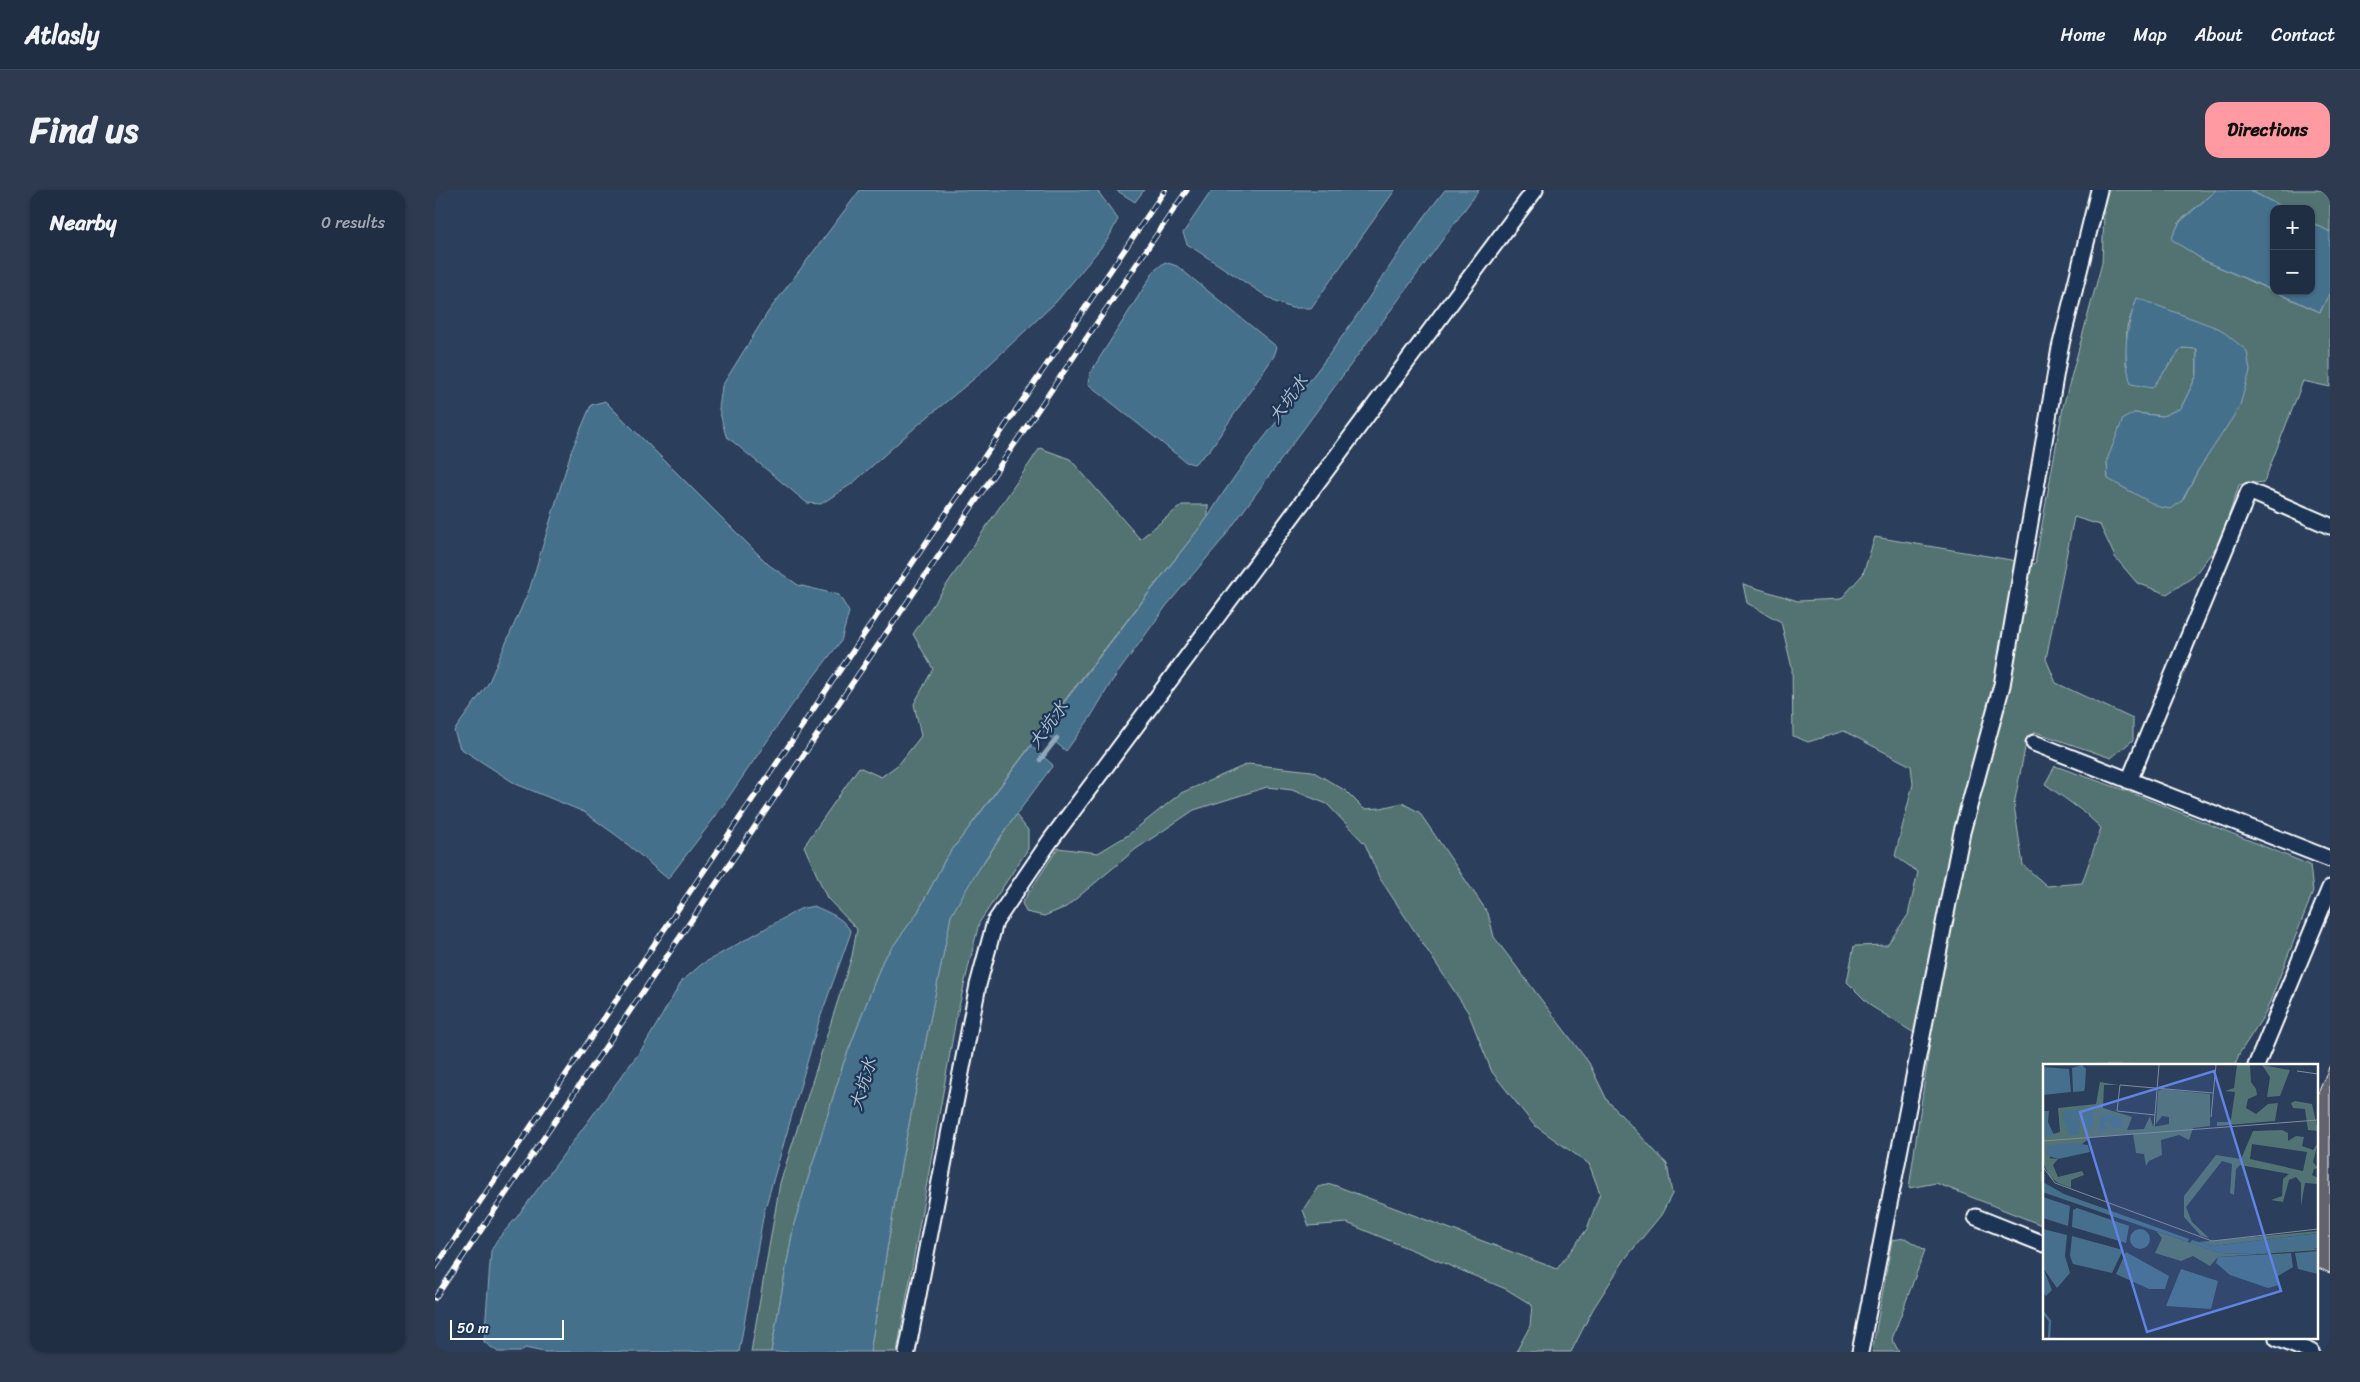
<!DOCTYPE html>
<html lang="en">
<head>
<meta charset="utf-8">
<style>
  :root { --surface:#202e44; --page:#2d3a4f; --text:#f1f3f6; --muted:#a2a8b2; --line:#3d4a5d; --accent:#ff9aa2 }
  body { margin:0; font-family:Sriracha,"LXGW WenKai TC",sans-serif; background:var(--page); color:var(--text) }
  .controls { position:absolute; right:15px; top:15px; display:grid; overflow:hidden; border-radius:10px; box-shadow:0 1px 4px #0004 }
  .controls button { width:45px; height:45px; display:grid; place-items:center; padding:0; border:0; border-bottom:1px solid var(--line); background:var(--surface); color:var(--text); font:25px sans-serif }
  .scale { position:absolute; left:15px; bottom:12px; width:114px; box-sizing:border-box; padding-left:5px; border:2px solid #fff; border-top:0; font-size:14px; line-height:18px; white-space:nowrap; color:#fff; -webkit-text-stroke:4px #1d3557; paint-order:stroke }
  .list { margin:0; padding:0; list-style:none }
  h2 { display:flex; justify-content:space-between; align-items:center; height:65px; margin:0; padding:0 20px; font-size:21px }
  h2 small { font-size:16px; font-weight:400; color:var(--muted) }
  .map { position:relative; flex:none; width:1895px; height:1162px; overflow:hidden; border-radius:15px }
  header { display:flex; align-items:center; gap:30px; box-sizing:border-box; height:70px; padding:0 25px; background:var(--surface); border-bottom:1px solid var(--line) }
  header strong { font-size:24px }
  nav { display:flex; gap:28px; margin-inline-start:auto; font-size:18px }
  .intro { display:flex; align-items:center; justify-content:space-between; box-sizing:border-box; height:120px; padding:0 30px }
  h1 { margin:0; font-size:35px }
  .button { padding:12px 22px; border-radius:15px; background:var(--accent); color:#111; font-size:18px; font-weight:700 }
  main { display:flex; gap:30px; padding:0 30px }
  aside { flex:1; background:var(--surface); border-radius:15px; box-shadow:0 1px 4px #0004 }
  .map>svg:first-child { display:block }
</style>
</head>
<body>
<header>
<strong>Atlasly</strong>
<nav><a>Home</a><a>Map</a><a>About</a><a>Contact</a></nav>
</header>
<div class="intro"><h1>Find us</h1><a class="button">Directions</a></div>
<main>
<aside>
<h2>Nearby<small>0 results</small></h2>
<ul class="list">
</ul>
</aside>
<div class="map">
<svg width="1895" height="1162" viewBox="0 0 1895 1162">
  <rect width="100%" height="100%" fill="#2b3e5b"/>
  <filter id="ink" filterUnits="userSpaceOnUse"><feTurbulence type="fractalNoise" baseFrequency=".02" numOctaves="2"/><feDisplacementMap in="SourceGraphic" scale="10" xChannelSelector="R" yChannelSelector="G"/><feConvolveMatrix kernelMatrix="1 2 1 2 8 2 1 2 1" color-interpolation-filters="sRGB"/></filter>
  <g filter="url(#ink)">
    <!-- green -->
    <g fill="#527373" stroke="#a8b9b9" fill-rule="evenodd">
      <path d="M1661,0H1781L1745,31L1737,49L1768,70L1885,122L1895,102V197L1868,191L1829,292L1804,295L1785,352L1758,387L1732,404L1702,393L1680,367L1665,335L1639,327L1611,469L1621,493L1698,529V550L1676,568L1600,542L1590,558L1579,615L1588,675L1612,696L1647,693L1666,638L1650,623L1610,594L1620,576L1692,601L1875,675L1878,702L1830,824L1804,864L1800,876H1609V1036L1501,993L1474,998L1495,853L1436,816L1412,792L1419,756L1452,755L1473,725L1483,682L1460,666L1478,594L1476,576L1409,541L1373,552L1358,546L1357,478L1346,432L1312,413L1308,394L1363,411L1406,409L1428,384L1440,347L1600,374L1628,217L1667,73L1669,23ZM1702,109L1815,181L1747,311L1697,302L1673,288L1672,270L1699,223L1728,226L1746,218L1762,185V159L1747,158L1717,198L1691,175L1692,137Z"/>
      <path d="M1814,0H1895V42L1876,32V19H1851Z"/>
      <path d="M605,258L635,269L705,349L747,315H773V327L636,502L511,668L483,722L448,770L408,875L359,1034L336,1162H316L345,993L417,766L422,739L392,708L369,656L424,577L446,587L464,574L486,546L479,514L498,479L478,444Z"/>
      <path d="M813,574L877,581L911,601L929,619L946,618L967,613L984,622L1053,723L1059,747L1154,873L1172,910L1232,974L1237,1004L1226,1025L1190,1069L1158,1119L1136,1162H1081L1095,1136L1097,1115L1071,1099L912,1033L874,1036L868,1020L883,997L896,994L1122,1079L1152,1039L1165,1003L1154,974L1099,935L1057,882L1033,822L944,687L930,654L892,614L857,600L832,597L759,620L701,659L631,717L609,726L591,722L587,713L623,658L663,663L693,645L746,603Z"/>
      <path d="M581,625L593,640V659L544,733L521,829L462,1162H435L467,969L516,725L531,698Z"/>
      <path d="M1470,1048L1490,1060L1457,1149L1464,1162H1437L1457,1050Z"/>
    </g>
    <!-- water -->
    <g fill="#456f8c" stroke="#8fa9ba">
      <path d="M425,0H662L683,29L673,49L621,112L540,188L484,234L418,293L386,314L372,313L291,246L284,219L287,196L333,122Z"/>
      <path d="M681,0H709L700,12Z"/>
      <path d="M777,0H960L876,118H857L840,112L752,54L748,43Z"/>
      <path d="M1010,0H1044L787,350L732,415L677,491L655,528L631,561L607,541L773,327C808,268 856,217 896,162C935,109 968,52 1010,0Z"/>
      <path d="M1781,0H1814L1851,19H1839V101L1768,70L1736,49L1745,32Z"/>
      <path d="M1876,32L1895,42V102L1885,122L1839,101H1876Z"/>
      <path d="M730,72L742,76L842,157L839,166L774,261L759,274L751,272L653,194L655,183L720,80Z"/>
      <path d="M1702,108L1785,139L1812,161L1815,181L1804,218L1762,282L1747,311L1736,319L1724,317L1673,289L1672,270L1688,229L1699,223L1728,226L1746,218L1762,185V159L1747,158L1717,198L1696,194C1687,162 1691,139 1702,108Z"/>
      <path d="M170,211L334,375L363,395L404,405L414,422L406,451L357,515L280,627L233,689L185,648L149,622L81,594L25,558L19,541L53,494L95,398L136,262L156,215Z"/>
      <path d="M596,556L618,575C582,624 545,672 516,726L467,969L435,1162H336L359,1034L408,875L448,770L483,722L511,668Z"/>
      <path d="M379,716C394,723 408,727 416,742L384,831L329,1022L304,1162H109L90,1158L85,1162H63L49,1152L56,1061L62,1050L82,1027L209,856L247,791L267,774L365,719Z"/>
    </g>
    <g fill="none" stroke-linecap="round" stroke-linejoin="round">
      <!-- stream -->
      <path stroke="#8fa9ba" stroke-width="4.5" d="M605,570L622,548"/>
    </g>
    <!-- building -->
    <path fill="#63646d" stroke="#fff" d="M1895,875V1083L1881,1077V908Z"/>
    <g fill="none" stroke-linecap="round" stroke-linejoin="round">
      <!-- minor casing -->
      <g stroke="#fff" stroke-width="19">
        <g id="minor">
          <path d="M1599,553L1895,669"/>
          <path d="M1694,591L1814,301L1895,336"/>
          <path d="M1821,876L1895,698"/>
          <path d="M1541,1027L1609,1054"/>
          <path d="M1842,1148L1876,1162"/>
          <path d="M472,1162L543,795L560,732L615,651L1100,0"/>
          <path d="M1425,1162L1527,642L1567,495L1625,158L1664,0"/>
        </g>
      </g>
      <!-- minor -->
      <use href="#minor" stroke="#1d3557" stroke-width="15"/>
      <!-- rail casing -->
      <g stroke="#fff" stroke-width="5.5">
        <g id="rail">
          <path d="M0,1078L730,0"/>
          <path d="M0,1108L752,0"/>
        </g>
      </g>
      <!-- rail -->
      <use href="#rail" stroke="#1d3557" stroke-width="4" stroke-dasharray="11" stroke-linecap="butt"/>
    </g>
  </g>
  <g text-anchor="middle" dominant-baseline="central" stroke-width="4.5" stroke-linejoin="round" paint-order="stroke">
    <!-- water labels -->
    <g font-size="18" font-style="italic" fill="#b5c5d1" stroke="#1d3557">
      <text transform="translate(853 209) rotate(-54)">大坑水</text>
      <text transform="translate(613 535) rotate(-54)">大坑水</text>
      <text transform="translate(428 894) rotate(-73)">大坑水</text>
    </g>
  </g>
  <!-- overview -->
  <g transform="translate(1608 874)">
    <rect width="275" height="275" fill="#2b3e5b"/>
    <path d="M194,1H207L208,18L213,25L214,31L205,35L203,44L213,50L225,40L235,39L232,57L174,62V58H185L188,55L192,28L182,27L191,24ZM219,1L247,6L237,32L224,33L227,13ZM57,18L75,21H61L60,44L89,53L84,66L101,65L107,52L110,63L126,60V53L119,52L113,60L115,27L119,25L167,30V62L150,64L146,76L136,71L118,76L119,91L106,97L103,102L101,90L93,89L90,70L47,74L39,80L19,82L6,94L15,95L10,101L15,113L39,107L41,111L28,116V124L15,119L7,113L0,99V73L17,68L15,44L53,40ZM36,46L35,70L27,71L25,62ZM252,37L269,40L275,67L265,66L262,45L250,44L248,39ZM239,66L245,69V77L253,72L261,73L259,82L270,86L275,79L270,98L275,104L271,105L269,111L275,114V120L262,119L258,142V119L253,113L246,116L240,138L228,136L239,132L240,115L246,110L197,101L193,105L191,131L187,129L189,100L179,97L143,143L149,158L166,174L158,172L141,153V132L173,91L198,95L210,67ZM209,80L264,88L260,107L207,95ZM113,167L177,189L211,190L269,183L275,186L175,193L167,202L150,192L138,197L112,189L119,174ZM275,167V169L170,182L156,178Z" fill="#527373" fill-rule="evenodd"/>
    <path d="M39,1L43,5L42,23L41,27L30,28L29,4ZM1,3L26,5L28,28L0,31ZM43,44L51,45L48,65L39,61ZM22,46H37L36,71H26L19,51ZM0,47H6L5,58L11,71L0,73ZM65,51L79,55L78,64H70L67,58L63,57L60,60L66,64L56,67L58,52ZM31,79L45,81L47,88L15,95L3,91L4,82ZM0,118L21,130L146,175L145,178L5,130L0,128ZM0,133L27,142L25,162L0,154ZM34,144L86,162L83,179L29,163L30,146ZM0,165L24,171L22,192L27,209L14,224L0,204ZM87 175a10 10 0 1 1 20 0a10 10 0 1 1-20 0ZM275,169V184L211,190L177,189L147,179L149,176L170,182ZM29,172L80,186L69,209L30,200L27,192ZM275,187V210L255,205L252,189ZM83,188L126,212L122,225H106L73,210ZM248,189L250,203L235,212L236,221L225,224L187,211L173,199L175,193ZM0,204L9,226L3,232L0,229ZM138,205L175,217L168,245L123,242Z" fill="#456f8c"/>
    <path fill="none" stroke="#456f8c" stroke-width="2.5" d="M0,248L7,257L6,274"/>
    <path fill="none" stroke="#808b9d" stroke-width="1" d="M254,7L275,10M112,51L74,47L77,21L170,29M168,53L173,1M111,63L116,1M0,77L275,56M0,103L12,119L169,177L275,165"/>
    <path fill="#6183e4" fill-opacity="0.15" stroke="#6183e4" stroke-width="2.5" d="M171,7L238,227L104,268L37,48Z"/>
    <rect width="275" height="275" fill="none" stroke="#fff" stroke-width="2.5"/>
  </g>
</svg>
<div class="controls">
<button>+</button>
<button>−</button>
</div>
<div class="scale">50 m</div>
</div>
</main>
</body>
</html>
